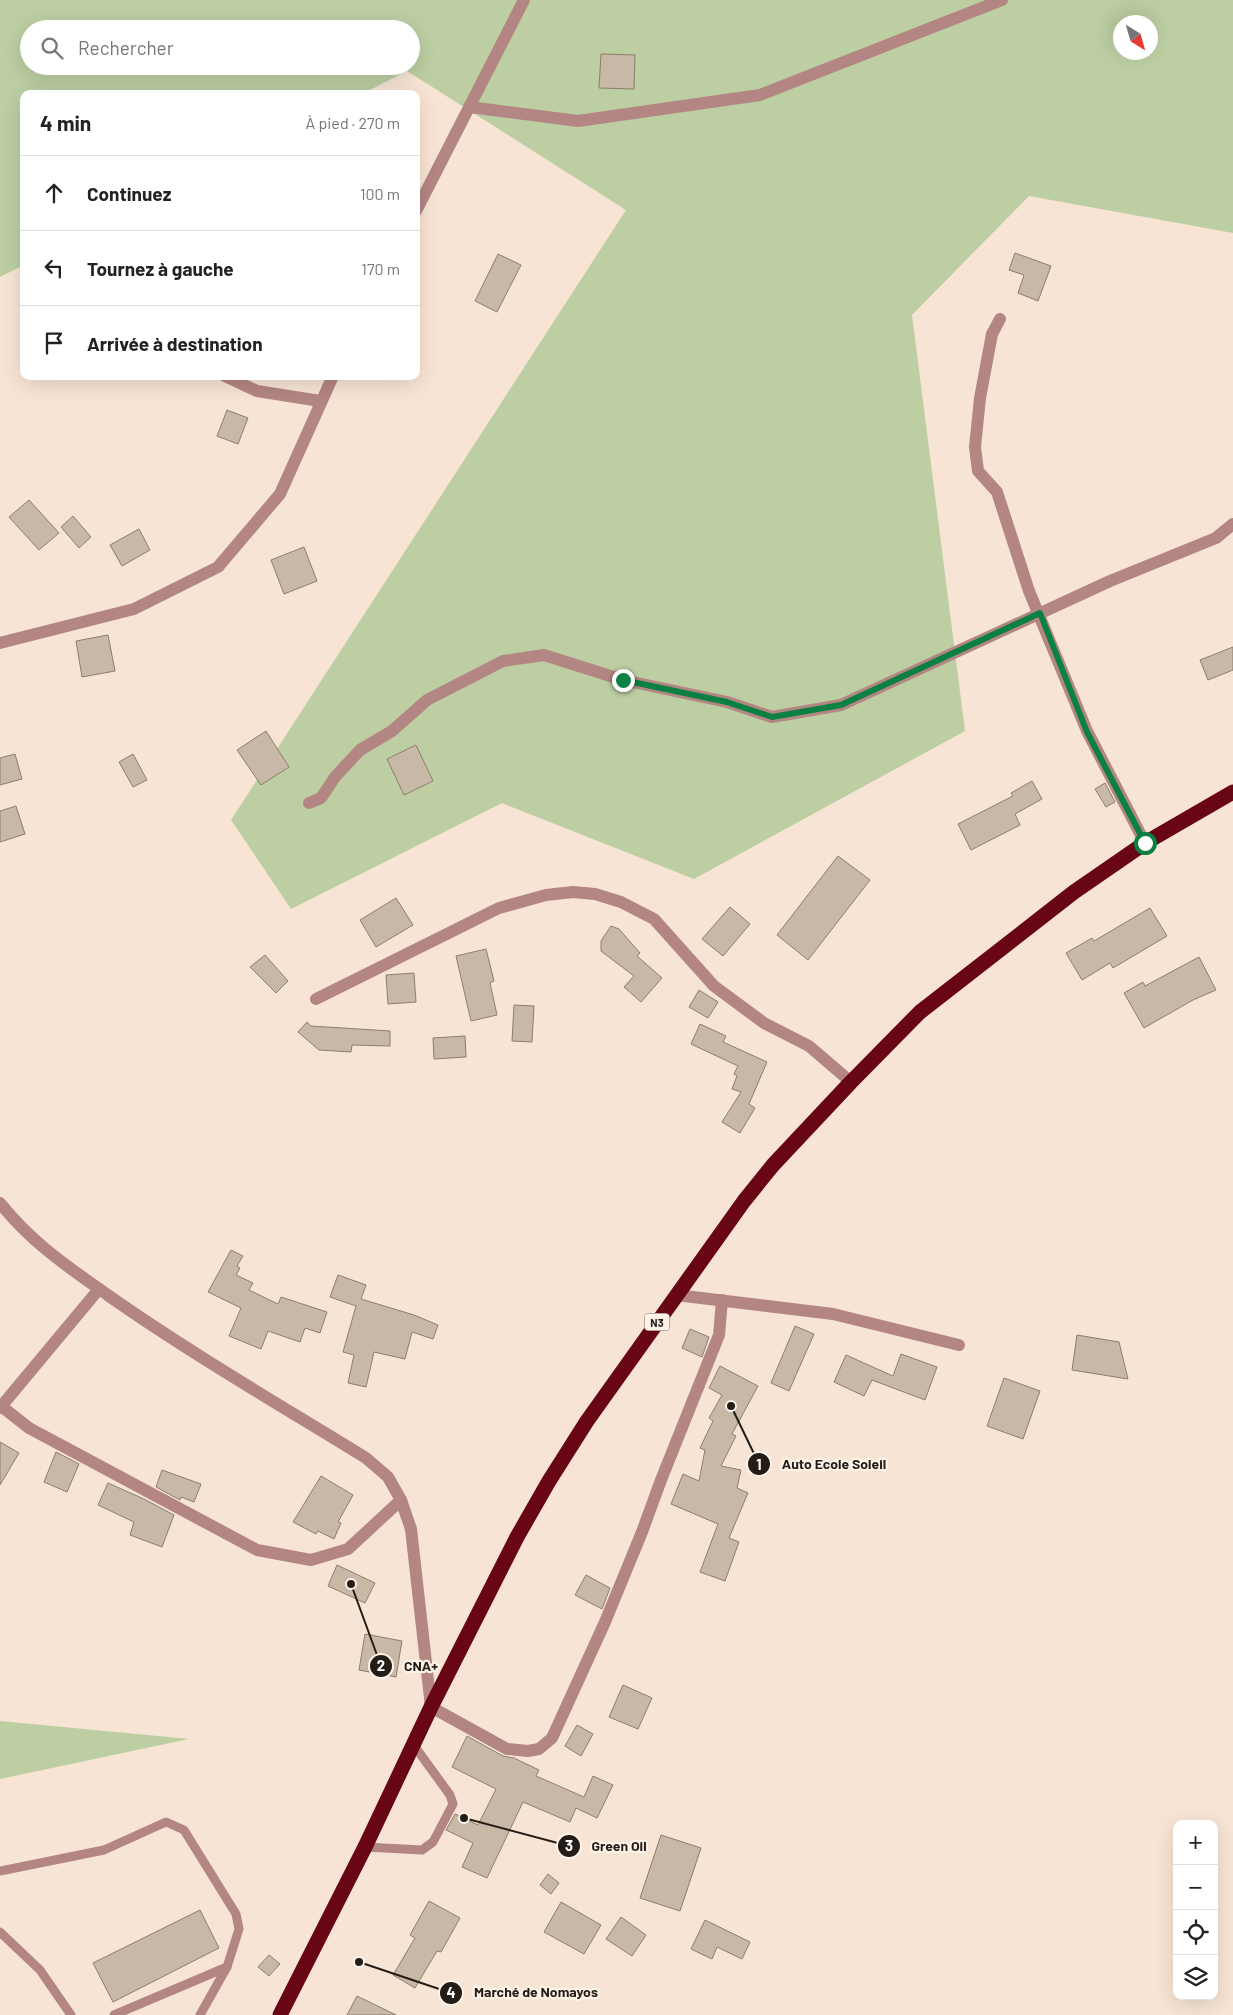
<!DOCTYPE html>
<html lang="fr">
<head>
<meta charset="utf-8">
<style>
  :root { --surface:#fff; --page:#f2f2f2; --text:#222; --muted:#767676; --line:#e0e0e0 }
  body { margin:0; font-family:Barlow,sans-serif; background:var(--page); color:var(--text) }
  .controls { position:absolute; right:15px; bottom:15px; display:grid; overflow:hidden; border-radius:10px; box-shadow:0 5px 20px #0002 }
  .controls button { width:45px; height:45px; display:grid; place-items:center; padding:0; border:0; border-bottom:1px solid var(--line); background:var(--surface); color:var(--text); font:25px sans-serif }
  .compass { position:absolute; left:1113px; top:15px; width:45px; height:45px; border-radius:50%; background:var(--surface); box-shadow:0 5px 20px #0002; rotate:143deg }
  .stop { position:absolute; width:15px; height:15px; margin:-11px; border:4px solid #0b8043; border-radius:50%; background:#fff }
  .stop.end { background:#0b8043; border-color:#fff; box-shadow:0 1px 5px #0008 }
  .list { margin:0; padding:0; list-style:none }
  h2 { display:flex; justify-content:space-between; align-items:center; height:65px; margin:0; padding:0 20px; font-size:21px }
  h2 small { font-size:16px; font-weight:400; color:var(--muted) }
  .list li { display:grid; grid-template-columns:32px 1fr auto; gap:15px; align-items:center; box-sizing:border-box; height:75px; padding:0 20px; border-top:1px solid var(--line) }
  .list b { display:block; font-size:19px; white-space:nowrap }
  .list em { font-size:16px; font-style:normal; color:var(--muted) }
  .icon { flex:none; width:28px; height:28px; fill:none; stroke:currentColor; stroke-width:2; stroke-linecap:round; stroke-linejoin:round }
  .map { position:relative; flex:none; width:1233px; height:2015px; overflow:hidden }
  .search { position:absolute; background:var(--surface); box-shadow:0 5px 20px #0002; left:20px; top:20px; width:400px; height:55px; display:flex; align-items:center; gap:12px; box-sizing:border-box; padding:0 18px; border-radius:28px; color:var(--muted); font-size:19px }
  .panel { position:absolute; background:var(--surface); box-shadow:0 5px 20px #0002; left:20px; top:90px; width:400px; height:290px; border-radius:10px }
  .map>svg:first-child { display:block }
</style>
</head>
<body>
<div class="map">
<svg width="1233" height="2015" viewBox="0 0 1233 2015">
  <rect width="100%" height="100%" fill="#f7e4d4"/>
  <!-- green -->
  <g fill="#bccea2" fill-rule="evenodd">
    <path d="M0,0H1233V233L1029,196L912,315L965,731L694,879L502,803L291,909L231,820L626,210L407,71L362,94H24V265L0,277ZM1120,22H1150V52H1120ZM29,29H411V66H29Z"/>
    <path d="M0,1721L189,1739L0,1779Z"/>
  </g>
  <!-- building -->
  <g fill="#c8b9a7" stroke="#8c7e6d">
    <path d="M601,54L635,55L634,89L599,88Z"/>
    <path d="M1015,253L1051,266L1038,301L1018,293L1024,275L1009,270Z"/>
    <path d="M498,254L521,265L497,312L475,301Z"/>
    <path d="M227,410L248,418L238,444L217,436Z"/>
    <path d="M29,500L59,533L39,550L9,517Z"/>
    <path d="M73,516L91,537L79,548L61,527Z"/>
    <path d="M139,529L150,550L122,566L110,545Z"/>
    <path d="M304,547L317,581L284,594L271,560Z"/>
    <path d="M108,635L115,671L82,677L76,641Z"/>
    <path d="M1233,647V670L1208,680L1200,660Z"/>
    <path d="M266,731L289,767L261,785L237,750Z"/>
    <path d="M416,745L433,781L404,795L387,759Z"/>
    <path d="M15,754L22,779L0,785V758Z"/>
    <path d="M133,754L147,780L133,787L119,762Z"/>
    <path d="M1032,781L1042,799L1015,814L1020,825L971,850L958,824L1013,796L1011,793Z"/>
    <path d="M1105,783L1115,802L1106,807L1095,789Z"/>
    <path d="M16,806L25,834L0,842V811Z"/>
    <path d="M838,856L870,880L808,960L777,935Z"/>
    <path d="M396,898L413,925L376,947L360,920Z"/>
    <path d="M730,907L750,924L723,956L702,939Z"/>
    <path d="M1150,908L1167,936L1113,968L1110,963L1082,980L1066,953L1092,938L1094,941Z"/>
    <path d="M611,926L619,929L640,953L637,956L662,978L641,1002L624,987L634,976L601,951V941Z"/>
    <path d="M486,949L494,981L490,983L497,1015L471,1021L456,956Z"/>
    <path d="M265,955L288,981L276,993L250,967Z"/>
    <path d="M1199,957L1216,990L1193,1000L1144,1028L1124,993L1143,982L1145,986Z"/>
    <path d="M414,973L416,1002L388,1004L386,975Z"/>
    <path d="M699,990L718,1002L708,1018L689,1007Z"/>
    <path d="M514,1005L534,1006L532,1042L512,1041Z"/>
    <path d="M307,1022L311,1026L390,1031V1046L352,1045L351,1052L319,1050L298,1032Z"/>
    <path d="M700,1024L726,1036L723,1042L767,1062L749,1104L755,1108L740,1133L722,1122L741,1092L732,1089L737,1076L734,1074L738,1066L691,1044Z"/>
    <path d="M465,1036L466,1057L434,1059L433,1038Z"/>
    <path d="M231,1250L243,1256L237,1266L240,1268L236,1275L253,1283L249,1290L278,1304L281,1297L327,1312L320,1333L305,1328L300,1342L268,1331L261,1349L229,1336L241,1308L208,1292Z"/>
    <path d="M338,1275L366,1285L361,1299L414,1315L438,1325L433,1339L412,1332L405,1359L374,1352L366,1387L348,1383L354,1355L343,1352L356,1306L330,1297Z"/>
    <path d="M795,1326L814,1334L789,1391L771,1383Z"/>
    <path d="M690,1329L709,1337L702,1357L682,1348Z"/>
    <path d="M1077,1335L1119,1342L1128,1379L1072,1370Z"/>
    <path d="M901,1354L937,1367L925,1400L872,1380L864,1396L834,1382L846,1355L893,1376Z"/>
    <path d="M720,1366L758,1386L732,1434L736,1436L721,1466L741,1470L737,1488L748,1493L729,1538L739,1542L725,1581L700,1572L718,1524L671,1504L683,1474L699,1481L705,1450L700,1448L713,1421L709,1418L722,1395L709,1388Z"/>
    <path d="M1004,1378L1040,1391L1023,1439L987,1426Z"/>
    <path d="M0,1442L19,1453L0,1485Z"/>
    <path d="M56,1452L79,1464L67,1492L44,1482Z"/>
    <path d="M162,1470L201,1484L194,1502L181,1497L180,1500L156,1487Z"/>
    <path d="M321,1476L353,1495L338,1522L341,1523L334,1539L318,1531L316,1534L293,1522Z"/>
    <path d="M108,1483L144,1499L174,1515L162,1547L130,1535L134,1522L98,1505Z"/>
    <path d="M337,1565L375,1583L365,1603L328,1586Z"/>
    <path d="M586,1575L610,1588L602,1609L575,1595Z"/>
    <path d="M365,1634L402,1641L396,1677L359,1670Z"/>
    <path d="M623,1685L652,1698L638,1729L609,1717Z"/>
    <path d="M577,1725L593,1734L581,1756L565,1746Z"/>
    <path d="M467,1736L503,1756L514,1758L539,1770L536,1776L584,1797L593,1776L613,1785L597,1818L576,1808L570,1822L523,1802L487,1878L462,1867L473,1843L446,1830L455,1814L478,1825L496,1789L452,1767Z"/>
    <path d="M661,1835L701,1848L680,1911L640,1898Z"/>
    <path d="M548,1874L559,1883L551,1894L540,1885Z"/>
    <path d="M429,1901L460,1918L441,1952L437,1951L415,1988L393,1975L415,1938L410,1935Z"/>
    <path d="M561,1902L601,1925L584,1954L544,1932Z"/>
    <path d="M200,1910L219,1948L113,2002L93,1963Z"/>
    <path d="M621,1917L646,1935L632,1956L606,1939Z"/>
    <path d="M705,1920L750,1942L742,1959L717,1947L712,1959L691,1949Z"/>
    <path d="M269,1955L280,1964L269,1976L258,1967Z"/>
    <path d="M357,1996L396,2015H347Z"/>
  </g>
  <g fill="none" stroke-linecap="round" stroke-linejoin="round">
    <!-- lane -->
    <g stroke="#b38583" stroke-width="9">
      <path d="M365,1847L422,1850L433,1842L453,1804L450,1795L413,1744"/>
      <path d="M0,1871L104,1850L166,1822L184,1830L236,1914L239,1929L227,1967L200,2015"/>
      <path d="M0,1932L40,1970L71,2015"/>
      <path d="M114,2015L227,1967"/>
    </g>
    <!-- street -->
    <g stroke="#b38583" stroke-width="12">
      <path d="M469,107L578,121L760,95L1002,0"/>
      <path d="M416,211L524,0"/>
      <path d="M1000,319L992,334L980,398L975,447L978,471L997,492L1029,591L1087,731L1145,843"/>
      <path d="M225,376L257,391L320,401"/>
      <path d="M0,643L134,609L218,567L280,494L333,376"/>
      <path d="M309,803L321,798L335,777L360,750L392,731L427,700L503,661L544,655L623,680L727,702L772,717L841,705L1110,581L1216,538L1233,524"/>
      <path d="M316,999L499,908L546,895L573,892L595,894L621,902L654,919L714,986L764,1023L809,1046L851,1082"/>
      <path d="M0,1203C33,1244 67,1266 109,1296C192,1354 280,1405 366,1458L388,1477L401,1500L411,1529L431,1707L507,1749L528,1751L539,1749L552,1738L605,1622L642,1532L661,1480L719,1335L722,1300"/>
      <path d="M676,1295L833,1314L959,1345"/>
      <path d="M1,1406L29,1428L257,1550L311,1560L348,1549L401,1500"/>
      <path d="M0,1408L99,1289"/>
    </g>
    <!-- highway -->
    <path stroke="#680615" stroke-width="15" d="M280,2015L365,1847L431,1707L517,1537L549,1481L587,1421L744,1201L773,1165L851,1082L920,1012L1074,892L1145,843L1233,792"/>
  </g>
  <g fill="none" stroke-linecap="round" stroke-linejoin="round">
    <!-- route -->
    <path stroke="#0b8043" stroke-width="6" d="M623,680L727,702L772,717L841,705L1040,613L1087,732L1145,843"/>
  </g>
  <g text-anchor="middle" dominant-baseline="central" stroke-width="4.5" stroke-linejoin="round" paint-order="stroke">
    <!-- shield labels -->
    <rect fill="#fef3e9" stroke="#655c56" stroke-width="1" x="644.5" y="1313.5" width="25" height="17" rx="4"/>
    <g font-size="11" font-weight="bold" fill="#231c17">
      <text x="657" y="1322">N3</text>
    </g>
  </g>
  <!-- callouts -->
  <path fill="none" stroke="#231c17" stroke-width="2" d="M731 1406L759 1464M351 1584L381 1666M464 1818L569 1846M359 1962L451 1993"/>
  <g fill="#231c17" stroke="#fef3e9" stroke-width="2">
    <circle cx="731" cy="1406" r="5"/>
    <circle cx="351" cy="1584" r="5"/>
    <circle cx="464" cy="1818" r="5"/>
    <circle cx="359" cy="1962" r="5"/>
    <circle cx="759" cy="1464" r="12"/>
    <circle cx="381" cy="1666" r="12"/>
    <circle cx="569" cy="1846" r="12"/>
    <circle cx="451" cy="1993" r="12"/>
  </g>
  <g font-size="15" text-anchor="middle" font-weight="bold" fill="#fff">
    <text x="759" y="1470">1</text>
    <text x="381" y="1671">2</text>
    <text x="569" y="1851">3</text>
    <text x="451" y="1998">4</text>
  </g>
  <g font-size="14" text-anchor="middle" font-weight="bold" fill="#231c17" stroke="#fef3e9" stroke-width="4.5" stroke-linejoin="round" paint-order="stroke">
    <text x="834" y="1469">Auto Ecole Soleil</text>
    <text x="421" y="1671">CNA+</text>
    <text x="619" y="1851">Green Oil</text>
    <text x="536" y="1997">Marché de Nomayos</text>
  </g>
</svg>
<div class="controls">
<button>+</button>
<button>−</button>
<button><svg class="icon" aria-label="locate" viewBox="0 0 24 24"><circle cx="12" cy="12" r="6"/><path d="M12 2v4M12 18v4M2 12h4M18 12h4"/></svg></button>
<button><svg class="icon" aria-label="layers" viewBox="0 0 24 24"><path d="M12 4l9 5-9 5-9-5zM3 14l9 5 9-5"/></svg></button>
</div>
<svg class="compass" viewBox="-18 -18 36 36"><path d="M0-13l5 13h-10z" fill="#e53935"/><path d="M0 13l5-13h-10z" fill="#767676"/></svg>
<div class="stop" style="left:1145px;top:843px"></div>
<div class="stop end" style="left:623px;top:680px"></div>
<div class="search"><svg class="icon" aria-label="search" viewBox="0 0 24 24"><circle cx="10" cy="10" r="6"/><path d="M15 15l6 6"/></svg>Rechercher</div>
<section class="panel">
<h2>4 min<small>À pied · 270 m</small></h2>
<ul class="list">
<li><svg class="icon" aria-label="ahead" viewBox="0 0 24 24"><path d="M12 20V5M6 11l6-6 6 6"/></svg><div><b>Continuez</b></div><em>100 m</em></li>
<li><svg class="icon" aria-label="left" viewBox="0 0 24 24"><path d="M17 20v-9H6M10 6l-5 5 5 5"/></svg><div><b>Tournez à gauche</b></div><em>170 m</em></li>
<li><svg class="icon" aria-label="arrive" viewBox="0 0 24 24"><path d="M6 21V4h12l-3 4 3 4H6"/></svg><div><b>Arrivée à destination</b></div></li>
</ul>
</section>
</div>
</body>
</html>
